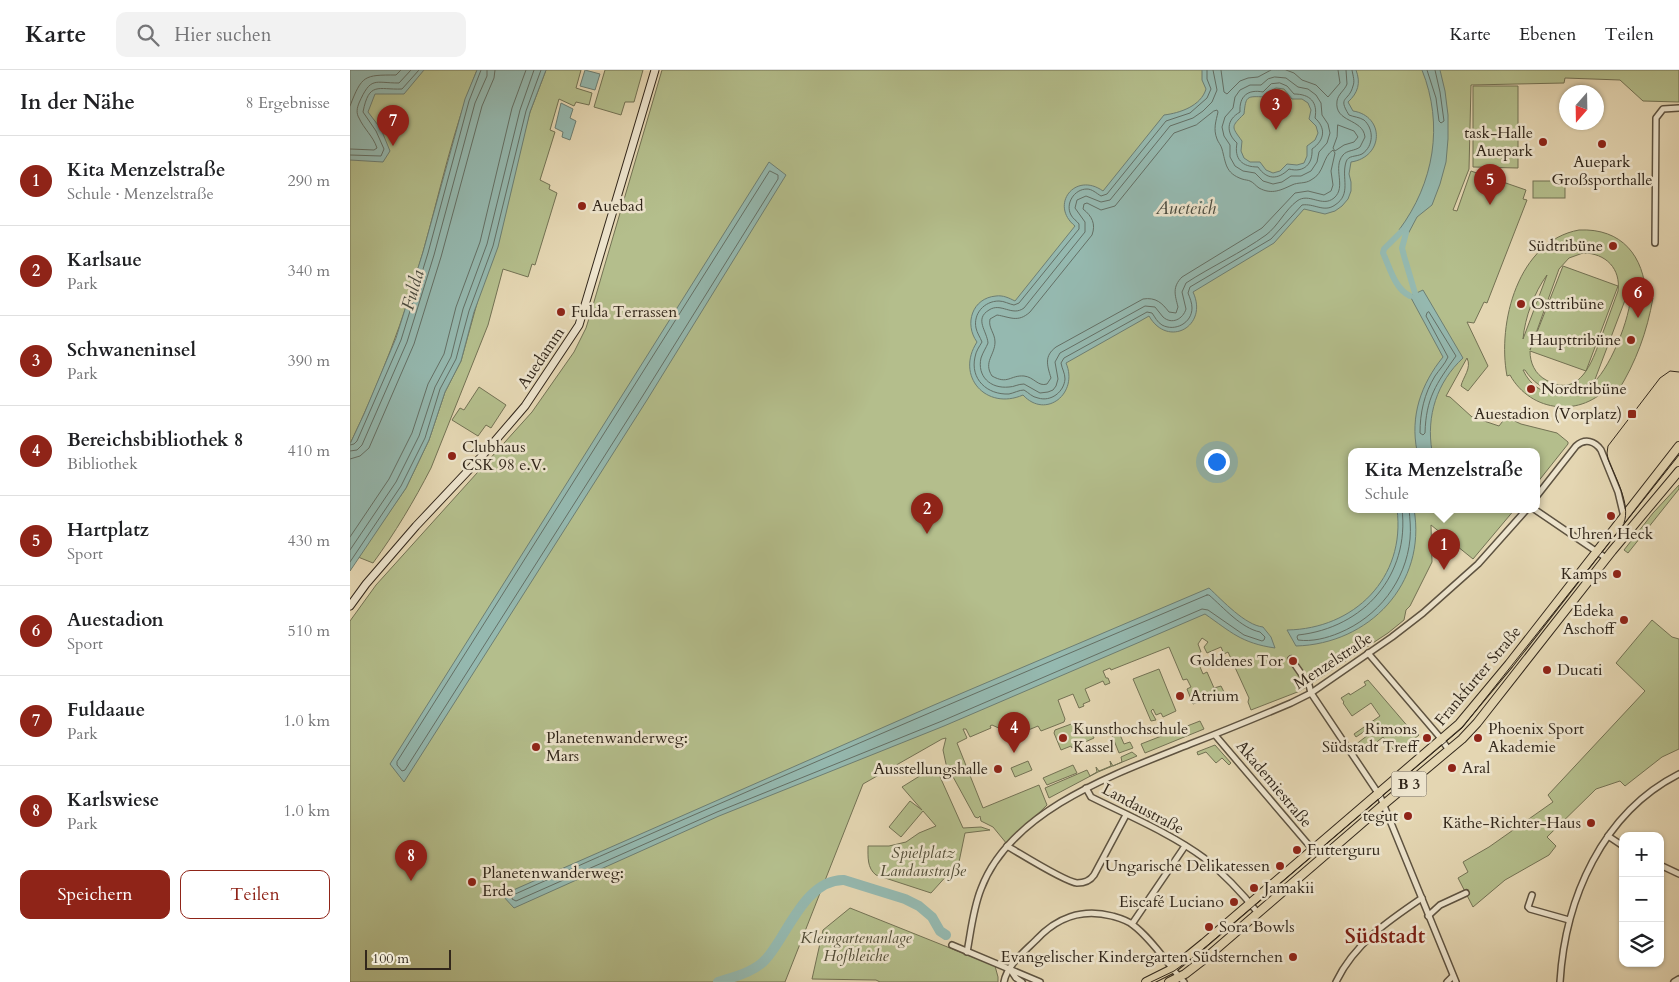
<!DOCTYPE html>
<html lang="de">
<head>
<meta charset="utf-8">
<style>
  :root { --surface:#fff; --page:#f2f2f2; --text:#202124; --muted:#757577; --line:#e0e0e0; --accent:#8f2418 }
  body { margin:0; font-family:Cardo,serif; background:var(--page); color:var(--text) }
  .controls { position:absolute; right:15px; bottom:15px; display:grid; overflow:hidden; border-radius:10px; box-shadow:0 1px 4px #0004 }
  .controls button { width:45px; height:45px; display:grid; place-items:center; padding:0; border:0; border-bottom:1px solid var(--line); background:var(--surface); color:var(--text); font:25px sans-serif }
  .compass { position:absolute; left:1209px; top:15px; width:45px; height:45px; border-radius:50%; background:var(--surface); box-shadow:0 1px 4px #0004; rotate:200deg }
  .scale { position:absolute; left:15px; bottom:12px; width:86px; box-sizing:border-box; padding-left:5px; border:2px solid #32271b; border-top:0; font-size:14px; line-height:18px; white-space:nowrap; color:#32271b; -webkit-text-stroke:4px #ede4cd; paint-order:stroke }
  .you { position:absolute; left:866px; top:391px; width:18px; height:18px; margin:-12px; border:4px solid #fff; border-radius:50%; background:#1a73e8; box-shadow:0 0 0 8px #1a73e833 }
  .badge { display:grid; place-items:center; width:32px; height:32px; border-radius:50%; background:var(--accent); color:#fff; font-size:16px; font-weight:700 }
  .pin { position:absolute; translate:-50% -41px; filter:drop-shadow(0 1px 2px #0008) }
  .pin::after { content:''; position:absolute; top:26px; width:18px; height:15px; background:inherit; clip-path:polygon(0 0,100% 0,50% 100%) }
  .popup { position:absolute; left:998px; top:378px; width:192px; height:65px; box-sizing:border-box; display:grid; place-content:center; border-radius:10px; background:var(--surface); filter:drop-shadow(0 1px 4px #0005); font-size:16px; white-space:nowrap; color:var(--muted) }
  .popup b { font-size:19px; color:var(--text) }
  .popup::after { content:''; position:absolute; left:50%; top:100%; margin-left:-10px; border:10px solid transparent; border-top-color:var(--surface) }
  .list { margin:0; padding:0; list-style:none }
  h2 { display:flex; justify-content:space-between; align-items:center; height:65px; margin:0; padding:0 20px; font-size:21px }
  h2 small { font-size:16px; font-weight:400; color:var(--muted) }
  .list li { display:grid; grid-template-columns:32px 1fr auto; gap:15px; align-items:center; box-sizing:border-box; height:90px; padding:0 20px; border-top:1px solid var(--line) }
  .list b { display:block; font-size:19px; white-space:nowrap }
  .list p { margin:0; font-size:16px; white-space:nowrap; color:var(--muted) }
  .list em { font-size:16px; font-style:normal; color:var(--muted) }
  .actions { display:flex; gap:10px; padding:15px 20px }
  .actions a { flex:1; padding:11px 0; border:1px solid var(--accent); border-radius:10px; text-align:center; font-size:18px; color:var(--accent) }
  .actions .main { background:var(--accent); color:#fff }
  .icon { flex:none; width:28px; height:28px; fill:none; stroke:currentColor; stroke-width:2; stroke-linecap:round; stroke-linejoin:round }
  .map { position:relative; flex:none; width:1329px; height:912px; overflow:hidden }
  header { display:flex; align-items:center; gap:30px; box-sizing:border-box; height:70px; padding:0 25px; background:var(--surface); border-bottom:1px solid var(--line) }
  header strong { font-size:24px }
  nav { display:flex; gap:28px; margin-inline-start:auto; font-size:18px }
  .search { width:350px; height:45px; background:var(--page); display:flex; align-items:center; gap:12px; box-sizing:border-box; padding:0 18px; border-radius:10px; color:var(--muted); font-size:19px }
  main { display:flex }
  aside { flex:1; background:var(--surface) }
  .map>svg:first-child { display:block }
</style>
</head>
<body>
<header>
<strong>Karte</strong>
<div class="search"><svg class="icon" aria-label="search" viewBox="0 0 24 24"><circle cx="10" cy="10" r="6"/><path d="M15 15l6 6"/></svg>Hier suchen</div>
<nav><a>Karte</a><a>Ebenen</a><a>Teilen</a></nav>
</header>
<main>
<aside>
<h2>In der Nähe<small>8 Ergebnisse</small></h2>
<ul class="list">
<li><span class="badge">1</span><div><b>Kita Menzelstraße</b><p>Schule · Menzelstraße</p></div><em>290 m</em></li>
<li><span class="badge">2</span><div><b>Karlsaue</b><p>Park</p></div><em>340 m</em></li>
<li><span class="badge">3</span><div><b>Schwaneninsel</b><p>Park</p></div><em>390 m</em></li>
<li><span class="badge">4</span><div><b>Bereichsbibliothek 8</b><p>Bibliothek</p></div><em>410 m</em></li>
<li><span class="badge">5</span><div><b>Hartplatz</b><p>Sport</p></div><em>430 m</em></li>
<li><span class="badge">6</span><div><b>Auestadion</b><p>Sport</p></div><em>510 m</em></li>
<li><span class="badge">7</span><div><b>Fuldaaue</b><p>Park</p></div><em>1.0 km</em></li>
<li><span class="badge">8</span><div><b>Karlswiese</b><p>Park</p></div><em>1.0 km</em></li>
</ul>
<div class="actions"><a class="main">Speichern</a><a>Teilen</a></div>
</aside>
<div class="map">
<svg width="1329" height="912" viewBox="0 0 1329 912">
  <rect width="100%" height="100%" fill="#e4d6b2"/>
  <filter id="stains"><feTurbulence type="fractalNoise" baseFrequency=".004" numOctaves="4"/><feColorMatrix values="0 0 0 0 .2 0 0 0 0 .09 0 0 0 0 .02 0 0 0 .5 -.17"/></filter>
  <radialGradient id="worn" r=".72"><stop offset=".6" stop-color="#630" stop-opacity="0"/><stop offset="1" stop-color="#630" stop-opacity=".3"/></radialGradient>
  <!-- green -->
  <g fill="#b4be8c" stroke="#737254" fill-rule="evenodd">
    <path d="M0,0H127C103,58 90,122 73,182C54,249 30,312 0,374Z"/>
    <path d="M196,0H231L226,18L242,23L239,35L226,32L224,36L209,29L200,60L205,62L190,110L200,115L199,119L207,123L185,195L182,194L178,207L153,199L138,255L81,398C64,431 45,463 23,493L8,487L56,418L79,370L95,322L111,291L180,42Z"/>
    <path d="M255,0H293L284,32H275L271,45L244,37Z"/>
    <path d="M312,0H1329V32L1293,31L1270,10L1215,8L1214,13L1121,15L1119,99L1103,140L1107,141L1121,101L1176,120L1173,129L1177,130L1137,233L1134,232L1124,253L1117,252L1138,296L1118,321L1111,316C1113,307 1122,298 1117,288L1096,326L1100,327L1122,347L1149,356L1156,347L1171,354L1207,363L1218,372V374L1187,413L1186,381H1002V439H1165L1123,489L1081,455L1082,492L1060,536L1056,540L1054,550L1038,563L950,621L901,640L898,632L899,628L878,582L874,584L871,577L857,583L854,577L858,572L852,568L848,574L851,582L845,585L853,604L857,602L864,618L871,616L874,622L843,634L837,619L841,617L837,609L833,610L819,577L761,600L760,598L753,601L756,608H758L760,613L755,615L753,611L735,619L740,631L733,634L734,636L729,638L723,624L708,630L715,649L714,652L691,661L688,656L659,668L651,659L642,655L640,656L641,658L620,667L616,659H613L617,668L607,673L633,738L689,715L697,735L657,774L643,757L631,751L630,746L628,748L625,747L596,694L593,680L596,668L592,669L513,714L435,912H0V551L26,515L182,342L224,282L236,258L241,242Z"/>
    <path d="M1123,16H1168V98L1123,97Z"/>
    <rect x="1183" y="111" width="32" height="17"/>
    <path d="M1229,160C1272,158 1294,186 1296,226L1303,228C1297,262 1286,292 1268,321L1260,315C1232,348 1181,343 1160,305L1157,306C1147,253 1168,171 1229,160ZM1233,183C1256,183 1271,199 1268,221C1263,236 1257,250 1252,265C1243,289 1231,330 1196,310C1185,304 1180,293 1180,281L1236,301L1268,216L1213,196L1180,280L1209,199L1219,188ZM1197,205L1173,269C1175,247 1184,223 1197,205ZM1280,217C1285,238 1261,297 1244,312ZM1173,300H1175C1189,323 1221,332 1241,311L1244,312C1221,331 1187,330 1173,300Z"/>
    <path d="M129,317L156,335L141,358L136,355L128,366L102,350L110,338L114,340Z"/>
    <path d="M1329,415V419L1278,483L1274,480L1303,443Z"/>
    <path d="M1302,550L1322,567L1329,569V679L1312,687L1275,716L1270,711L1246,719L1197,767L1206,776L1199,785L1155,810L1123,837L1108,808L1118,802L1113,792L1139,777L1203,732L1198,725L1295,621L1266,593Z"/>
    <path d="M809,599L826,641L813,647L811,643L806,645L803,639L801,641L806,650L801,651L783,609Z"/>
    <path d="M1018,610L1060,659L1063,658L1069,665L1047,684L1033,667L1023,675L1018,674L1009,681L1005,675L1018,665L1015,661L1006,667L1004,664L1030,646L1021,633L1002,646L993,633L994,632L991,628L999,623L1000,625L1016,615L1014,612Z"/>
    <path d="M850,651L854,659L795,683L791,674Z"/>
    <path d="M724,653L727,660L739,657L744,668L722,678L721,676L711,680L704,663L705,660Z"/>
    <path d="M768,660L774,674L780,672L783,678L769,683L761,663Z"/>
    <path d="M865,675L881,693L879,695L872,688L866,693L856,682L848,685L847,682Z"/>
    <path d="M782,682L787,686L748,702L699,728L695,718L737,700L740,706L747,702L746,697L749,701L761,696L760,691L763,696L772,692L771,687Z"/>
    <path d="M678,691L682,700L665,707L661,698Z"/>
    <path d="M723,695L727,703L697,715L693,708Z"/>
    <path d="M587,700L613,758L631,757L640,760L615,763L609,792L581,823L526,805C517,798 518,787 518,776H539L556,772L569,763L586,756L573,741L551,767L539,757L560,731L572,740L552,717L573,704Z"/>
    <path d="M500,838L645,896L648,907V912H530L526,910L462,909L473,860Z"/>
  </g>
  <!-- water -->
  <g fill="#95b9b0" stroke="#6d7f74" fill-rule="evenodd">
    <path d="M0,0H74L54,24H25L18,42L31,59L40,81L33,92L0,90Z"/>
    <path d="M127,0H196L180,42L148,177L124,242L111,291L95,322L79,370L56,418L0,501V374L14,344L46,268L73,182L115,29Z"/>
    <path d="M235,0L250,4L245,20L230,16Z"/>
    <path d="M852,0H1006C1011,13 1008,23 998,32L1003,41C1035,46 1034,87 1001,92L999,104L1001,112V121L998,129L992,136L985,141L975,144L954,139L924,173L843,222C859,256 818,279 799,246L716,293C729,323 696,350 673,325C636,341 605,306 627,272C614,254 622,228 646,226C653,225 659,228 665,231L725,156C699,135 725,101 753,121L814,45C830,43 851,36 856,19L852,10ZM926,18L934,19L942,29H952L958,33L961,40L959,49L966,56L968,63L965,70L957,76V86L954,93L947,95L937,94L930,101L923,103L916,100L910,92H900L894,88L891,81L892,71C881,56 881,57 894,44C896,26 896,26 915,27L922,20Z"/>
    <path d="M1072,0H1090L1095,21L1098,45V69L1096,92L1090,114L1082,135L1067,147L1058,164L1049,160C1084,113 1094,55 1072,0Z"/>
    <path d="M211,33L223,39L220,48L226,51L220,70L212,67L213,62L205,58Z"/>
    <path d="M419,92L436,105L297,330L54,712L40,694Z"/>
    <path d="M1073,220L1113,288C1087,312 1076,346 1082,381H1067C1060,346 1071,314 1093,287L1060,226Z"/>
    <path d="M1047,439H1064C1077,514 1019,574 946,576L937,560C1004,559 1056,508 1047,439Z"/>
    <path d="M859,518C873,531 895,555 913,557L921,567L925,578C891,573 881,562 855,544L594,656L369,746L164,838L152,825L584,635Z"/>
  </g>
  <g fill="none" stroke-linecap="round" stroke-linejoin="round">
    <!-- shore -->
    <g stroke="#647066" stroke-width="1">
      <path d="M857,0V9L861,19L857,28L840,43L816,51L757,124L751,126C746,123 742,119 737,119C724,119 715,134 721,145C723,149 727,151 729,154V159L669,233L664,235C659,234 654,231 649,231C634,231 623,244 626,258C627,263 630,267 632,272C629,277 626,281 625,287C620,309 637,325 659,324C664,323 669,320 674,320C679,323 682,327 688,328C701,332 714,322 715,309C715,303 712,299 711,293L714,288L797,242L802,243C805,247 807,252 812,255C825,262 842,253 842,238C842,233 840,228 838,223L840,217L921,169L952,135C964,133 974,143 985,135C1002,124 991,108 996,92C998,85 1006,87 1012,84C1024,76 1024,59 1014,50C1009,47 1004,47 999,45C987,26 999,32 1003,16C1005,11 1003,6 1002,0"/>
      <path d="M863,0L867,20L862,32L853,41L843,48L820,56L760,130L751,132L736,126L727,130L725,138L735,152V162L674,238C662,247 651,232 639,240C624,249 637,261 638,273C636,278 633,282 631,288C627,306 640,319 659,317C664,317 668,314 674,314L690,323L698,322L703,320L706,316L708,309L705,292L710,283L795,236L805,237C808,240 810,244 813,247C822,255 833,249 836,239L832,222L836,213C862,196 891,183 916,165C928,156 935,140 947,131C959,122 972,138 984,128C997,117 982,98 993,85C997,80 1005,81 1010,77L1015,67C1013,48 984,53 987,31C988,24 995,20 997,14L996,0"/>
      <path d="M871,0L874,22L877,24L890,11L898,8L908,7L921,0"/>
      <path d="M936,0L944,3L952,10L966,15L978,27L990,13L988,0"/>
      <path d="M1077,0L1086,28L1089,51L1091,53L1094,51L1090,22L1085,0"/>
      <path d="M925,7L936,8L948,17L958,19L966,25L971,33L972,45L978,54L980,63L977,73L969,82L967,92L961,101L951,106H941L932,112L923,114L913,111L905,103L893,101L885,96L880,87V75L874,66L872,57L875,47L883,38L885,27L890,20L900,15H911L918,9Z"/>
      <path d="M930,13L937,16L944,24C960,24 968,32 965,48C976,58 975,70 962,79C963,94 954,103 939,99C928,110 917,110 908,97C892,97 884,89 887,73C876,63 876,50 890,42C889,26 898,19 913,22L921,14Z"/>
      <path d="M0,36C12,5 14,5 46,5L51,0"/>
      <path d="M864,41L867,40L868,42C866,51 863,59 867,69C868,72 871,75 872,79C876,93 875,103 892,109C895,110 898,110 900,111C903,112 906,116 909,118C922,125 931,120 942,115C948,112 955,114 961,110C975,103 972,87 983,80L985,83L981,101L983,115L981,121L974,125L958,121L945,123L912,158L832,207C822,217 825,225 828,237L826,243L819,242C812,233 806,227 793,229L706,277C694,286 697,295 701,308L697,314C688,317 684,307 674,306C660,305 658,315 642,306C633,292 645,285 645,272C645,263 638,258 640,249L647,245C660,247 668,253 680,242L742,165C746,154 742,146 733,139L734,134L737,133L751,140L765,136L824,63L846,55Z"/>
      <path d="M988,55L1004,61L1008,67L1004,72L994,75L985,81L983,78L987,67Z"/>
      <path d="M0,79L24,80L27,78C23,66 14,59 9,48C6,43 7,38 9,33C21,6 24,13 49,13L61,0"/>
      <path d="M0,85L31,86L34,79L26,61L13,42C19,11 28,20 52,19L69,0"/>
      <path d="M420,101L428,105V109L292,327L55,700L52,701L47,695V692Z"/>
      <path d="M1079,242L1106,286C1086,314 1076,328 1075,363L1073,365L1070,363C1070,343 1074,324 1085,306C1089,300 1095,294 1098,287L1076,246L1077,243Z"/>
      <path d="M0,375L4,374L7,371L51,270L78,183L119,31L131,0"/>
      <path d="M0,381L7,380L12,375L57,272L84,185L125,33L137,6V0"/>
      <path d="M0,389L10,386L19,378L64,274L91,187L132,36L144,8L145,0"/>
      <path d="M1052,439C1060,505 1014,558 948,565L947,567L948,570C962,572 977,568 989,563C1028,547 1056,511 1060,469C1061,459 1060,449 1059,439"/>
      <path d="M0,467L39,409L62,363L78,314L94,284L106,237L130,172L162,38L176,0"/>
      <path d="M0,480L46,412L69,366L85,317L101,287L113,239L137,174L170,40L184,0"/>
      <path d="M0,492L51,416L75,368L90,319L106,289L119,241L143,176L176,41L191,0"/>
      <path d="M857,525H859C874,538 891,558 910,562L915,567L914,570L912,571L894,565L858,540L852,539L592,651L367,742L166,831L162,829L163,825C393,722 625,623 857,525Z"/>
    </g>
    <!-- canal -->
    <g stroke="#95b9b0" stroke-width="6">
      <path d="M1052,161L1034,179L1033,183C1040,198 1045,219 1060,226"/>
      <path d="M1056,163L1052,178L1054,186L1065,223"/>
    </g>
    <!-- river -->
    <path stroke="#95b9b0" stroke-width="10" d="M368,912C383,907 405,902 416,889C437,866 455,809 494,810L555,829L569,836L582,847L590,861L596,865"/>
    <!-- street casing -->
    <g stroke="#5e5341" stroke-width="8">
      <g id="street">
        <path d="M1305,173L1306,48L1313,39L1329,38"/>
        <path d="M1186,427L1226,376C1235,368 1245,371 1251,380L1268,422L1274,447"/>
        <path d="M1184,439L1256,488"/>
        <path d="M1018,583L1088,665L1099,680"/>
        <path d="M941,589L959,615L961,623L1030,726L1106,912"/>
        <path d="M865,665L963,780"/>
        <path d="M736,718L741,727C777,745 822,764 854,788C874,804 892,823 908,843"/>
        <path d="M1258,766L1273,776"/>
        <path d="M657,776C671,784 715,812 727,813C734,813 740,811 744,805L776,745"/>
        <path d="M1310,795L1329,804"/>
        <path d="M1182,825L1178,837L1180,839L1219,850"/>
        <path d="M1078,846L1090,835L1116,823"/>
        <path d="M782,854L835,776"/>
        <path d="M602,875L690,912"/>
        <path d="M617,882C621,861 623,839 631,819C661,739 768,703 840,674C874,661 908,647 941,633L961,623L1042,567L1073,543L1128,494L1177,439"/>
        <path d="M660,899L666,908L672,912"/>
        <path d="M654,912C657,895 674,882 686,870C706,848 732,838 762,846C769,848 777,850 783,855C803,870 817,894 834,912"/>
        <path d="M986,912C1004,874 1038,851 1072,828"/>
        <path d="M1097,912L1103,906"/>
        <path d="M1210,912C1215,829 1252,743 1329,704"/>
        <path d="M1324,912L1329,909"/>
      </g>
    </g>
    <!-- secondary casing -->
    <g stroke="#32271b" stroke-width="9">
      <path id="secondary" d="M0,536L16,514L66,456L132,386L175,336L229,255L305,0"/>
    </g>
    <!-- primary casing -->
    <g stroke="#32271b" stroke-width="10">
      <g id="primary">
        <path d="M796,912L822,899L854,873L1109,654L1159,594L1329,376"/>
        <path d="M819,912L835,904L857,887L1033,735L1112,669L1127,653L1262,481L1329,401"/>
      </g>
    </g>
    <!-- street -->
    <use href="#street" stroke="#ede4cd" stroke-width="5"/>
    <!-- secondary -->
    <use href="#secondary" stroke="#ede4cd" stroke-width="7"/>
    <!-- primary -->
    <use href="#primary" stroke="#e4d6b2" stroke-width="8"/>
    <!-- tram -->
    <g stroke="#32271b" stroke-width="1">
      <path d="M1274,453C1281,434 1265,407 1258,389L1257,383L1258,376L1310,308L1320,301L1329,302"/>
      <path d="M801,912L824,901L845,886L1112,658L1329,385"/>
    </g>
  </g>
  <!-- markers -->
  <g fill="#8f2418" stroke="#ede4cd" stroke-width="2">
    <circle cx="1193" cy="72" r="5"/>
    <circle cx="1252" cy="74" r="5"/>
    <circle cx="232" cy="136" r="5"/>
    <circle cx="1263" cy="176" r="5"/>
    <circle cx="1171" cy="234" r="5"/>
    <circle cx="211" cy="242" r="5"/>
    <circle cx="1281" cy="270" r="5"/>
    <circle cx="1181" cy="319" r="5"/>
    <rect x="1277" y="339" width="10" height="10" rx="2.5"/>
    <circle cx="102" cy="386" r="5"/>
    <circle cx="1261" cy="446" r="5"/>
    <circle cx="1267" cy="504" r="5"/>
    <circle cx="1274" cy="550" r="5"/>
    <circle cx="943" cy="591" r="5"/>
    <circle cx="1197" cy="600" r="5"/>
    <circle cx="830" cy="626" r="5"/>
    <circle cx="713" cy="668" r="5"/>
    <circle cx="1077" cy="668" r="5"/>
    <circle cx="1128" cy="668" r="5"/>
    <circle cx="186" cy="677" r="5"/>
    <circle cx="1102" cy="698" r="5"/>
    <circle cx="648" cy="699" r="5"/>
    <circle cx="1058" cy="746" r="5"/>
    <circle cx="1241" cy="753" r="5"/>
    <circle cx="947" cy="780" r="5"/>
    <circle cx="930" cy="796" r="5"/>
    <circle cx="122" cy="812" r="5"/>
    <circle cx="904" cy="818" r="5"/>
    <circle cx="884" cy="832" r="5"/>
    <circle cx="859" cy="857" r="5"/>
    <circle cx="943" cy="887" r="5"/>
  </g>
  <g text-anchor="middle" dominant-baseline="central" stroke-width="5" stroke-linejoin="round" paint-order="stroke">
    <!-- shield labels -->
    <rect fill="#ede4cd" stroke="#6a6050" stroke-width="1" x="1041.5" y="701.5" width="35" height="25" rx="4"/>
    <g font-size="15" font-weight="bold" fill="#32271b">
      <text x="1059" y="714">B 3</text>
    </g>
    <!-- poi labels -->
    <g font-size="16" fill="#32271b" stroke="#ede4cd" text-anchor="start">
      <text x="1183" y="63" text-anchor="end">task-Halle<tspan x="1183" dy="18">Auepark</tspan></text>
      <text x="1252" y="92" text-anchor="middle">Auepark<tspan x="1252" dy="18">Großsporthalle</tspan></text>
      <text x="242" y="136">Auebad</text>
      <text x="1253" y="176" text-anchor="end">Südtribüne</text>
      <text x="1181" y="234">Osttribüne</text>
      <text x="221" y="242">Fulda Terrassen</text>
      <text x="1271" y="270" text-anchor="end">Haupttribüne</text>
      <text x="1191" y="319">Nordtribüne</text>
      <text x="1272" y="344" text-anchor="end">Auestadion (Vorplatz)</text>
      <text x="112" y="377">Clubhaus<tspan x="112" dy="18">CSK 98 e.V.</tspan></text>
      <text x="1261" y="464" text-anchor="middle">Uhren Heck</text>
      <text x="1257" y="504" text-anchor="end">Kamps</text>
      <text x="1264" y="541" text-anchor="end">Edeka<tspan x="1264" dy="18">Aschoff</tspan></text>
      <text x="933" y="591" text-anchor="end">Goldenes Tor</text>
      <text x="1207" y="600">Ducati</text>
      <text x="840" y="626">Atrium</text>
      <text x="723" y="659">Kunsthochschule<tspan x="723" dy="18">Kassel</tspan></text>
      <text x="1067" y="659" text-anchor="end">Rimons<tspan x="1067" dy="18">Südstadt Treff</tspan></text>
      <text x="1138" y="659">Phoenix Sport<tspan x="1138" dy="18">Akademie</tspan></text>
      <text x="196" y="668">Planetenwanderweg:<tspan x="196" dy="18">Mars</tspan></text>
      <text x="1112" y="698">Aral</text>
      <text x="638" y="699" text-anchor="end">Ausstellungshalle</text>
      <text x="1048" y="746" text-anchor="end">tegut</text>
      <text x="1231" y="753" text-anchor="end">Käthe-Richter-Haus</text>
      <text x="957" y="780">Futterguru</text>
      <text x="920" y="796" text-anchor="end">Ungarische Delikatessen</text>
      <text x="132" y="803">Planetenwanderweg:<tspan x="132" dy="18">Erde</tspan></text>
      <text x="914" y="818">Jamakii</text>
      <text x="874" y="832" text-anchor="end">Eiscafé Luciano</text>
      <text x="869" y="857">Sora Bowls</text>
      <text x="933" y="887" text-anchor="end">Evangelischer Kindergarten Südsternchen</text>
    </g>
    <!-- street labels -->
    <g font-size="16" fill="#32271b" stroke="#ede4cd">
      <text transform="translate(191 288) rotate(-56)">Auedamm</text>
      <text transform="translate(983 591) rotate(-33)">Menzelstraße</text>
      <text transform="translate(1128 606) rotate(-50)">Frankfurter Straße</text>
      <text transform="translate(924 714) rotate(50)">Akademiestraße</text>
      <text transform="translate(793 739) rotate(28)">Landaustraße</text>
    </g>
    <!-- park labels -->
    <g font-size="16" font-style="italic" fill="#524d37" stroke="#ede4cd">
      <text x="573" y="783">Spielplatz<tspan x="573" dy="18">Landaustraße</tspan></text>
      <text x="506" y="868">Kleingartenanlage<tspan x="506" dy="18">Hofbleiche</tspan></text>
    </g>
    <!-- water labels -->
    <g font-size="18" font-style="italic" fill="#4b4c40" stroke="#ede4cd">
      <text x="836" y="138">Aueteich</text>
      <text transform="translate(63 220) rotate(-74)">Fulda</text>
    </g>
    <!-- district labels -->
    <g font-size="21" font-weight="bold" fill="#7a1f14" stroke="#ede4cd">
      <text x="1035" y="866">Südstadt</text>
    </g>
  </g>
  <rect width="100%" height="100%" filter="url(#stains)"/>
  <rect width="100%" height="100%" fill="url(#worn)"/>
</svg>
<div class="controls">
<button>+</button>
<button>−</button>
<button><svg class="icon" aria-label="layers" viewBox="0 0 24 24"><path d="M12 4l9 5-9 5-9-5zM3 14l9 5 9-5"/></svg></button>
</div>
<svg class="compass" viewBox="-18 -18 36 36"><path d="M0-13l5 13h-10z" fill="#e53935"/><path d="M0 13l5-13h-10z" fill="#757577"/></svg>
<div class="scale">100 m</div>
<div class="you"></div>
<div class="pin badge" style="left:1094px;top:500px">1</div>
<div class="popup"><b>Kita Menzelstraße</b>Schule</div>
<div class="pin badge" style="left:577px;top:464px">2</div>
<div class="pin badge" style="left:926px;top:60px">3</div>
<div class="pin badge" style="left:664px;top:683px">4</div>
<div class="pin badge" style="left:1140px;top:135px">5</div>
<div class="pin badge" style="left:1288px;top:248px">6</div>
<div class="pin badge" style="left:43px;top:76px">7</div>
<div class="pin badge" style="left:61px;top:811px">8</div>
</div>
</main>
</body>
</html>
